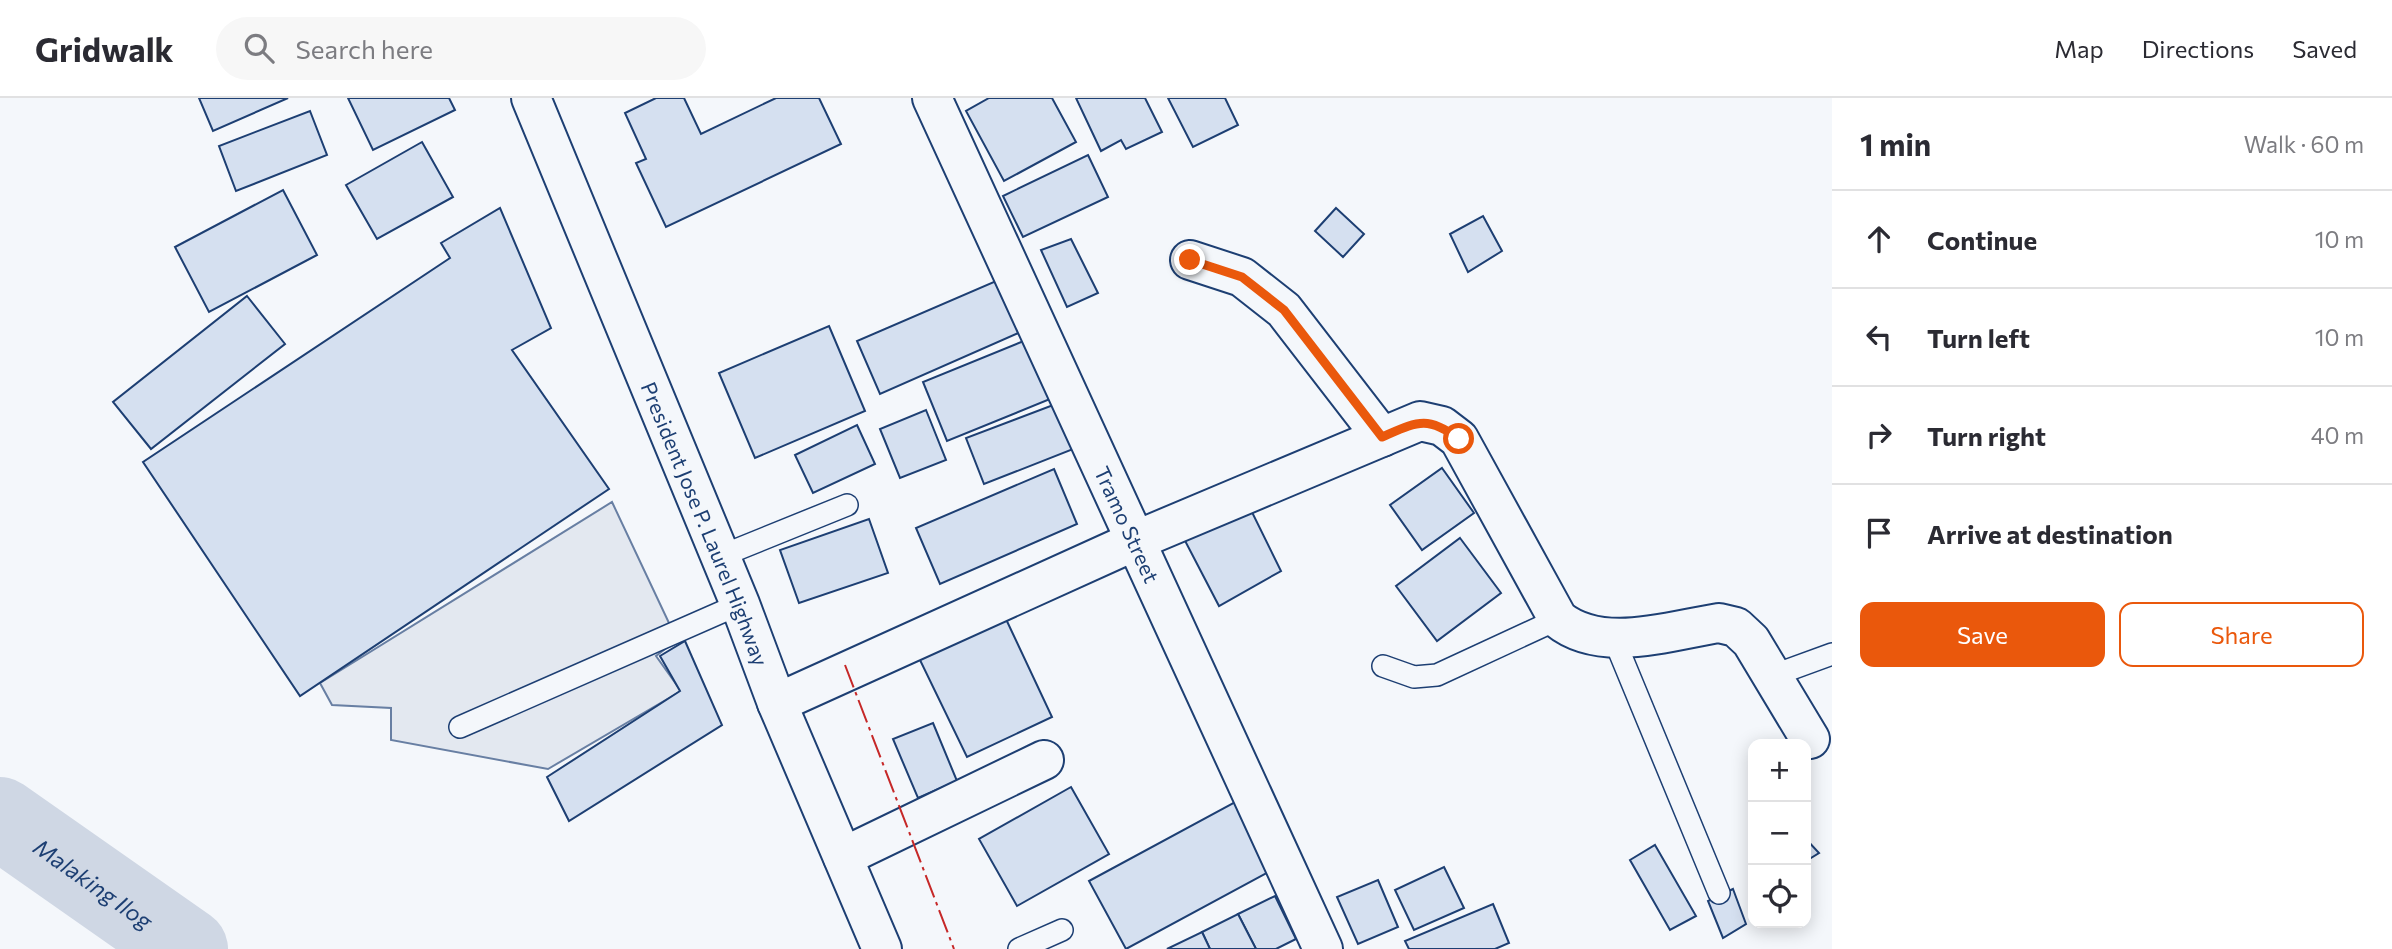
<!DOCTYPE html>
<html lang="en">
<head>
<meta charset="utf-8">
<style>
  :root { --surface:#fff; --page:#f7f7f7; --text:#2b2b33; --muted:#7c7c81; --line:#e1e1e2; --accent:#ea580c }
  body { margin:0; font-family:Commissioner,sans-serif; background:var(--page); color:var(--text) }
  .controls { position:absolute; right:21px; bottom:21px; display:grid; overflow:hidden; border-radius:14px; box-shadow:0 4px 18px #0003 }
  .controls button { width:63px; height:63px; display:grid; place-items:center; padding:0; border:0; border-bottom:2px solid var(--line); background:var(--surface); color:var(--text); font:35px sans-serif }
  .stop { position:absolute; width:21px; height:21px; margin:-16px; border:5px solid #ea580c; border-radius:50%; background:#fff }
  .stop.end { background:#ea580c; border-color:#fff; box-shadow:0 2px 7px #0008 }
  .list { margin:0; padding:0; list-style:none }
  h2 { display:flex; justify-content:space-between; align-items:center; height:91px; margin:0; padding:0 28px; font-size:30px }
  h2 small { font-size:23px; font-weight:400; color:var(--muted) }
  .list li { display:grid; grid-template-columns:46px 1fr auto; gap:21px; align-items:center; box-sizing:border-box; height:98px; padding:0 28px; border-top:2px solid var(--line) }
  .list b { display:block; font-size:26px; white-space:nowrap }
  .list em { font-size:23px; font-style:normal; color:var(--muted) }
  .actions { display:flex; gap:14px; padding:21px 28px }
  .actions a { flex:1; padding:16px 0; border:2px solid var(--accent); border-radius:14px; text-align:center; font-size:24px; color:var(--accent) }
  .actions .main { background:var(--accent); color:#fff }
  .icon { flex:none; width:38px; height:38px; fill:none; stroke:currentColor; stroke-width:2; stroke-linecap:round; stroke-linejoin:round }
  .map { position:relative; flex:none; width:1832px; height:851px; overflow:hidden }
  header { display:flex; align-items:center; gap:42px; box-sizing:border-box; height:98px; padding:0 35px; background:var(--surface); border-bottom:2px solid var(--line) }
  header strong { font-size:33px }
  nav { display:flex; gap:38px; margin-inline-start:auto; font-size:24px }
  .search { width:490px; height:63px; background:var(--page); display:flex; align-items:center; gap:18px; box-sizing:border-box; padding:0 24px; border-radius:38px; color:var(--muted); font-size:26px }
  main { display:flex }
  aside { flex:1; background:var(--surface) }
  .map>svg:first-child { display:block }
</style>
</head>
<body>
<header>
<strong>Gridwalk</strong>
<div class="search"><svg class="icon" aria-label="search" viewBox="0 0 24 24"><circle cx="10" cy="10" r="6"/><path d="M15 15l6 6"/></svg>Search here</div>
<nav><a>Map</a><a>Directions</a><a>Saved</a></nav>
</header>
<main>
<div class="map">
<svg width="1832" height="851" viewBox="0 0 1832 851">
  <rect width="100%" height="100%" fill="#f4f7fb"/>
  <!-- parking -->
  <path fill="#e3e8f0" stroke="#687fa3" stroke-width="2" d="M612,404L677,542L656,558L681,593L548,671L391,642V610L332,607L320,585Z"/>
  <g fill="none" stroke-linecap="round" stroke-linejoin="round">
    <!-- river -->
    <path stroke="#cfd7e4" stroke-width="82" id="s1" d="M0,720L187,851"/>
  </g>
  <!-- building -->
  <g fill="#d5e0f0" stroke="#1d3f73" stroke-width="2">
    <path d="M199,0H288L213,33Z"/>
    <path d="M348,0H449L455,12L373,52Z"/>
    <path d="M656,0H684L701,36L776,0H819L841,46L666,129L636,65L646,61L625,15Z"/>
    <path d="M989,0H1052L1076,44L1004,83L966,13Z"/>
    <path d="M1076,0H1145L1162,34L1126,51L1121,42L1101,53Z"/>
    <path d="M1168,0H1225L1238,27L1193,49Z"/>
    <path d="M310,13L327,57L236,93L219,48Z"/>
    <path d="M422,44L453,99L377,141L346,87Z"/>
    <path d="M1088,57L1108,99L1023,139L1003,98Z"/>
    <path d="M283,92L317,157L209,214L175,149Z"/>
    <path d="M500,110L551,230L512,252L609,391L300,598L143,364L450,160L441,145Z"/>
    <path d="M1336,110L1364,136L1343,159L1315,133Z"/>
    <path d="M1483,118L1502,153L1468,174L1450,136Z"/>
    <path d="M1071,141L1098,195L1067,209L1041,152Z"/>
    <path d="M1010,177L1032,229L880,296L857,243Z"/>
    <path d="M247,198L285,246L151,351L113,304Z"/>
    <path d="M829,228L865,313L755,360L719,275Z"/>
    <path d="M1031,240L1055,299L947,343L923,284Z"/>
    <path d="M1069,301L1086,346L984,386L966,340Z"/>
    <path d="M926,312L946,362L900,380L880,331Z"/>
    <path d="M857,327L875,366L813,395L795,357Z"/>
    <path d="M1442,370L1474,415L1422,452L1390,407Z"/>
    <path d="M1054,371L1077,426L940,486L916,430Z"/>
    <path d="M1247,404L1281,473L1219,508L1182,437Z"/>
    <path d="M869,421L888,475L799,505L780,452Z"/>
    <path d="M1460,440L1501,495L1437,543L1396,488Z"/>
    <path d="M1005,519L1052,619L967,659L919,560Z"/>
    <path d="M685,543L722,627L569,723L547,679L680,593L660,558Z"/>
    <path d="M933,625L957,683L918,700L893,641Z"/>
    <path d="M1071,689L1109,756L1017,808L979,741Z"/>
    <path d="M1237,703L1274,771L1126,851L1089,783Z"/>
    <path d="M1806,741L1819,755L1806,763Z"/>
    <path d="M1655,747L1696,818L1670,832L1630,762Z"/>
    <path d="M1444,769L1464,810L1414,832L1395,792Z"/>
    <path d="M1378,782L1398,829L1358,846L1337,799Z"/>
    <path d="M1733,791L1746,826L1723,840L1708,803Z"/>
    <path d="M1275,798L1296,841L1276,851H1256L1238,816Z"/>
    <path d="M1493,806L1509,845L1495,851H1409L1405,843Z"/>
    <path d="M1238,816L1256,851H1210L1202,834Z"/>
    <path d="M1202,834L1210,851H1167Z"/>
  </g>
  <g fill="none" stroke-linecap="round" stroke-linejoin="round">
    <!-- lane casing -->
    <g stroke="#1d3f73" stroke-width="24">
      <g id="lane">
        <path d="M721,458L847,407"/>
        <path d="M1614,541L1719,795"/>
        <path d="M1383,568L1414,579L1437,577L1558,521"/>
        <path d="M1772,578L1832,556"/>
        <path d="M460,629L740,506"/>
        <path d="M1019,851L1062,832"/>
      </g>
    </g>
    <!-- street casing -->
    <g stroke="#1d3f73" stroke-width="42">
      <g id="street">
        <path id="s2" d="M932,0L1323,851"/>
        <path d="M1190,162L1242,179L1284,212L1382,339"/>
        <path d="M777,605L1137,442L1420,323L1442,328L1459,341L1558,521C1601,556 1668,533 1719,525L1736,529L1751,543L1810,641"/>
        <path d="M843,759L1044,662"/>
      </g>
    </g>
    <!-- highway casing -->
    <g stroke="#1d3f73" stroke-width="42">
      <g id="highway">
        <path id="s3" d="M531,0L740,506L777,605L882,851"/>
      </g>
    </g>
    <!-- lane -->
    <use href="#lane" stroke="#f4f7fb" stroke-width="21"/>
    <!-- street -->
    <use href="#street" stroke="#f4f7fb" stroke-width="38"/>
    <!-- highway -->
    <use href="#highway" stroke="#f4f7fb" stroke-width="38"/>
    <!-- power -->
    <path stroke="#c62828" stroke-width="2" stroke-dasharray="24 5 3.5 5" stroke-linecap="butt" d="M845,567L954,851"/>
  </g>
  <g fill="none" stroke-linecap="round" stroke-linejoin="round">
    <!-- route -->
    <path stroke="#ea580c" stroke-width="9" d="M1190,162L1242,179L1284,212L1382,339C1417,324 1427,317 1459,341"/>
  </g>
  <g text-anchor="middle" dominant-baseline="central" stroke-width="5" stroke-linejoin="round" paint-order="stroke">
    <!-- street labels -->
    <g font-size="21" fill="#1d3f73" stroke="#f4f7fb">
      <text stroke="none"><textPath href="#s2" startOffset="469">Tramo Street</textPath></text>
      <text stroke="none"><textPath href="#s3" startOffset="460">President Jose P. Laurel Highway</textPath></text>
    </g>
    <!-- water labels -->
    <g font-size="23" font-style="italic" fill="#1d3f73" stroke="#f4f7fb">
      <text stroke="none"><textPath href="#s1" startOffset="114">Malaking Ilog</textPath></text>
    </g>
  </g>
</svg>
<div class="controls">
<button>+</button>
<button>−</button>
<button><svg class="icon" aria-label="locate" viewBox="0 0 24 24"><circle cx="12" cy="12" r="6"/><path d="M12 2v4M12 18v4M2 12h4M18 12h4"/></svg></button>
</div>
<div class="stop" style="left:1459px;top:341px"></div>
<div class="stop end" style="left:1190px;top:162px"></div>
</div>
<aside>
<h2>1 min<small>Walk · 60 m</small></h2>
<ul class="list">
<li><svg class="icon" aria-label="ahead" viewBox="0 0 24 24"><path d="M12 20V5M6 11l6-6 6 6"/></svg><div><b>Continue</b></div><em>10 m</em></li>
<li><svg class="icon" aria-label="left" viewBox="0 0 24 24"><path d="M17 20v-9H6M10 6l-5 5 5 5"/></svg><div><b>Turn left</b></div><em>10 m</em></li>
<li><svg class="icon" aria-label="right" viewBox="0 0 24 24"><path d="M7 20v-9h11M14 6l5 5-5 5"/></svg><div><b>Turn right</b></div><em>40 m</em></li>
<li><svg class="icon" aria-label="arrive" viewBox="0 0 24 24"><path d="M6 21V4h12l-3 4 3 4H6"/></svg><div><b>Arrive at destination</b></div></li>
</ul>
<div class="actions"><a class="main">Save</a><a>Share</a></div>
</aside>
</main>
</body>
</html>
